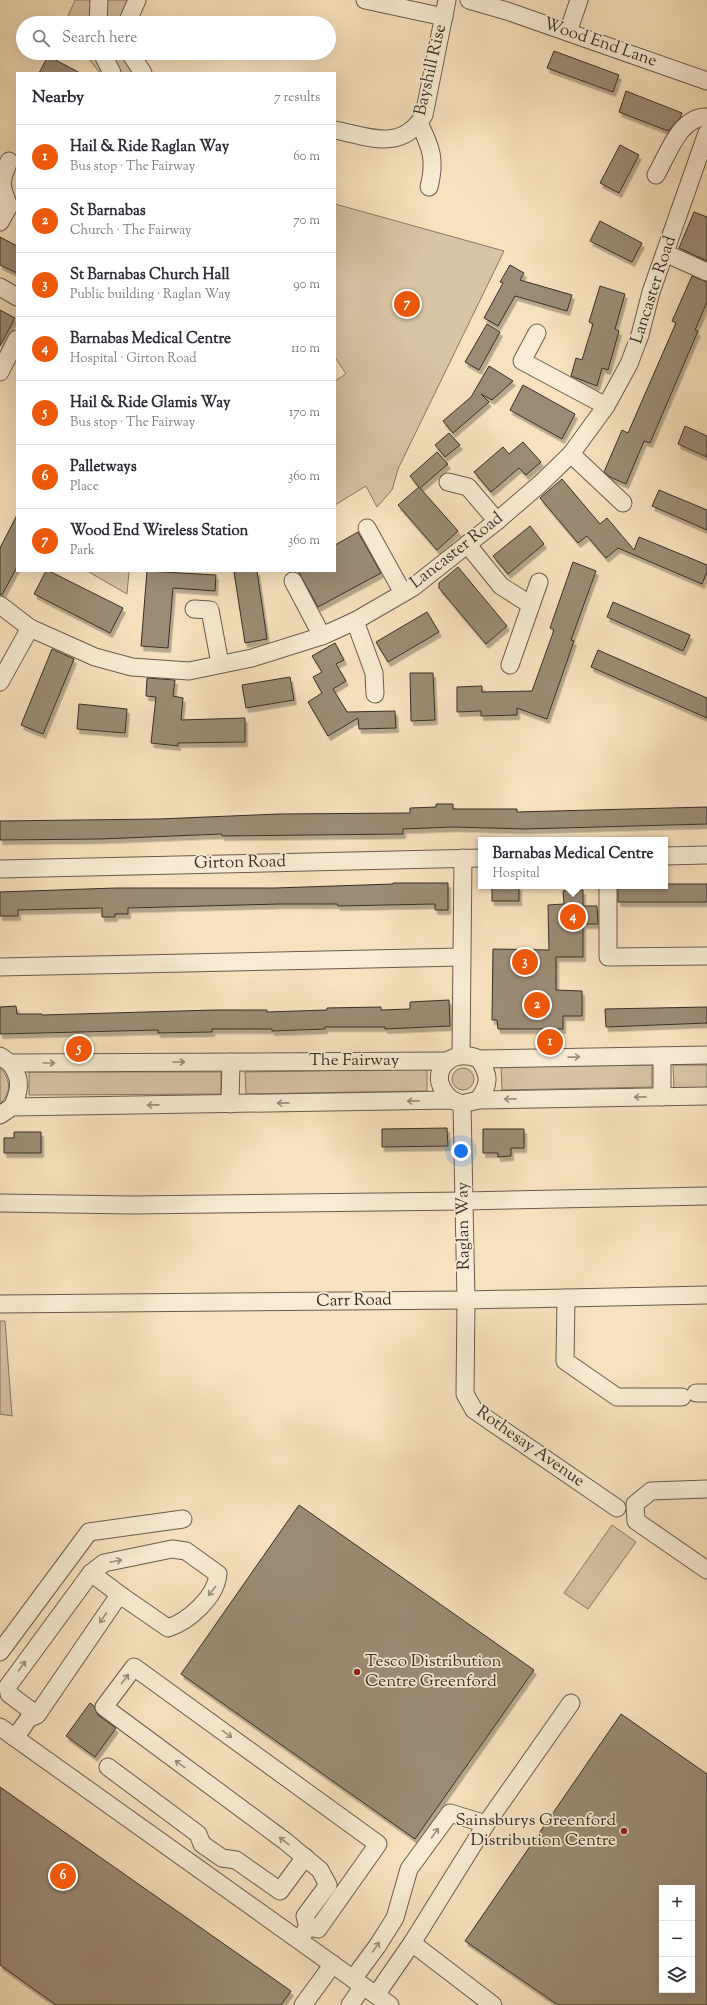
<!DOCTYPE html>
<html lang="en">
<head>
<meta charset="utf-8">
<style>
  :root { --surface:#fff; --page:#f2f2f3; --text:#2b2b33; --muted:#7c7c81; --line:#e1e1e2; --accent:#ea580c }
  body { margin:0; font-family:"Sorts Mill Goudy",serif; background:var(--page); color:var(--text) }
  .controls { position:absolute; right:12px; bottom:12px; display:grid; overflow:hidden; border-radius:0px; box-shadow:0 4px 16px #0002 }
  .controls button { width:36px; height:36px; display:grid; place-items:center; padding:0; border:0; border-bottom:1px solid var(--line); background:var(--surface); color:var(--text); font:20px sans-serif }
  .you { position:absolute; left:461px; top:1151px; width:14px; height:14px; margin:-10px; border:3px solid #fff; border-radius:50%; background:#1a73e8; box-shadow:0 0 0 6px #1a73e833 }
  .badge { display:grid; place-items:center; width:26px; height:26px; border-radius:50%; background:var(--accent); color:#fff; font-size:13px; font-weight:700 }
  .pin { position:absolute; translate:-50% -50%; border:2px solid #fff; box-shadow:0 1px 4px #0006 }
  .popup { position:absolute; left:478px; top:837px; width:190px; height:52px; box-sizing:border-box; display:grid; place-content:center; border-radius:0px; background:var(--surface); filter:drop-shadow(0 1px 3px #0005); font-size:13px; white-space:nowrap; color:var(--muted) }
  .popup b { font-size:15px; color:var(--text) }
  .popup::after { content:''; position:absolute; left:50%; top:100%; margin-left:-8px; border:8px solid transparent; border-top-color:var(--surface) }
  .list { margin:0; padding:0; list-style:none }
  h2 { display:flex; justify-content:space-between; align-items:center; height:52px; margin:0; padding:0 16px; font-size:17px }
  h2 small { font-size:13px; font-weight:400; color:var(--muted) }
  .list li { display:grid; grid-template-columns:26px 1fr auto; gap:12px; align-items:center; box-sizing:border-box; height:64px; padding:0 16px; border-top:1px solid var(--line) }
  .list b { display:block; font-size:15px; white-space:nowrap }
  .list p { margin:0; font-size:13px; white-space:nowrap; color:var(--muted) }
  .list em { font-size:13px; font-style:normal; color:var(--muted) }
  .icon { flex:none; width:22px; height:22px; fill:none; stroke:currentColor; stroke-width:2; stroke-linecap:round; stroke-linejoin:round }
  .map { position:relative; flex:none; width:707px; height:2005px; overflow:hidden }
  .search { position:absolute; background:var(--surface); box-shadow:0 4px 16px #0002; left:16px; top:16px; width:320px; height:44px; display:flex; align-items:center; gap:10px; box-sizing:border-box; padding:0 14px; border-radius:22px; color:var(--muted); font-size:15px }
  .panel { position:absolute; background:var(--surface); box-shadow:0 4px 16px #0002; left:16px; top:72px; width:320px; height:500px; border-radius:0px }
  .map>svg:first-child { display:block }
</style>
</head>
<body>
<div class="map">
<svg width="707" height="2005" viewBox="0 0 707 2005">
  <defs>
    <filter id="shadow"><feDropShadow dx="2.5" dy="4.5" stdDeviation="0" flood-color="#0004"/></filter>
  </defs>
  <rect width="100%" height="100%" fill="#f8e2bd"/>
  <filter id="stains"><feTurbulence type="fractalNoise" baseFrequency=".005" numOctaves="4"/><feColorMatrix values="0 0 0 0 .2 0 0 0 0 .09 0 0 0 0 .02 0 0 0 .5 -.17"/></filter>
  <radialGradient id="worn" r=".72"><stop offset=".6" stop-color="#630" stop-opacity="0"/><stop offset="1" stop-color="#630" stop-opacity=".3"/></radialGradient>
  <!-- green -->
  <g fill="#d8c3a3" stroke="#887864">
    <path d="M75,0H132L123,23H65Z"/>
    <path d="M84,53H127L140,73H100Z"/>
    <path d="M335,204L504,251L398,469L392,490L377,507L366,486L335,505V381L346,374L335,357Z"/>
    <path d="M87,571H129L127,594Z"/>
    <path d="M652,1065V1087L502,1090L501,1067Z"/>
    <path d="M673,1065H707V1088L674,1089Z"/>
    <circle cx="463" cy="1079" r="11"/>
    <path d="M0,1068C11,1080 12,1092 0,1104Z"/>
    <path d="M427,1069V1091L246,1094L245,1072Z"/>
    <path d="M29,1072H221V1094L29,1095Z"/>
    <path d="M0,1321H5L12,1416L0,1414Z"/>
    <path d="M612,1525L636,1542L588,1609L564,1593Z"/>
  </g>
  <!-- building -->
  <g fill="#9c8c75" stroke="#392e26" fill-rule="evenodd" filter="url(#shadow)">
    <path d="M554,51L619,75L613,92L547,68Z"/>
    <path d="M48,56L80,73H39Z"/>
    <path d="M626,91L682,113L680,118L668,131L619,112Z"/>
    <path d="M620,145L639,155L619,193L600,183Z"/>
    <path d="M694,212L707,217V261L679,248Z"/>
    <path d="M600,221L642,243L632,262L590,241Z"/>
    <path d="M0,237L17,246V273L0,265Z"/>
    <path d="M510,265L524,273L520,280L572,295L567,311L515,296L498,326L484,318L503,283L500,282Z"/>
    <path d="M692,276L707,282V302L695,330L698,331L650,443L644,441L626,484L610,477L604,472L622,430L628,433L676,323L672,321Z"/>
    <path d="M600,286L625,294L615,329L619,331L608,370L602,368L597,386L571,376L576,358L582,360L593,324L589,322Z"/>
    <path d="M0,310L15,318L0,346Z"/>
    <path d="M487,324L500,332L479,370L465,362Z"/>
    <path d="M489,366L513,381L492,400L481,394L489,402L453,433L443,421L471,397Z"/>
    <path d="M523,385L575,414L562,439L510,410Z"/>
    <path d="M685,426L707,436V457L678,444Z"/>
    <path d="M449,433L460,445L445,457L435,445Z"/>
    <path d="M523,442L541,462L526,475L519,468L491,492L474,472L503,447L509,454Z"/>
    <path d="M437,452L448,464L420,488L458,531L437,550L398,505L419,487L410,476Z"/>
    <path d="M562,479L600,524L607,518L634,550L639,537L707,565V572L702,584L618,548L606,558L587,536L578,543L540,498Z"/>
    <path d="M659,490L707,510V530L652,506Z"/>
    <path d="M17,515V567L2,595H0V548Z"/>
    <path d="M530,526L544,544L508,574L493,556Z"/>
    <path d="M358,532L381,573L318,607L298,571H335V545Z"/>
    <path d="M573,562L596,571L571,640L574,641L547,719L517,708V715L481,716V711L457,712V687L482,686V692L532,691L554,630L550,628Z"/>
    <path d="M458,567L507,626L486,644L439,588V583Z"/>
    <path d="M46,571H49L123,608L110,633L34,594Z"/>
    <path d="M147,571L216,575L215,591L173,588L168,648L141,646Z"/>
    <path d="M241,571H257L267,639L245,643L234,572Z"/>
    <path d="M613,602L690,635L683,651L607,617Z"/>
    <path d="M427,612L439,632L388,662L376,642Z"/>
    <path d="M335,643L344,660L336,664L346,681L333,689L347,712L395,711L396,728L359,729L358,718L328,736L308,702L322,693L313,677L322,672L312,656Z"/>
    <path d="M52,649L74,659L43,734L21,725Z"/>
    <path d="M598,650L707,698V718L591,667Z"/>
    <path d="M410,673H433L435,720L411,721Z"/>
    <path d="M290,677L294,700L246,708L242,685Z"/>
    <path d="M147,678L175,680L173,696L183,698L181,720L245,718V742L178,743V746L151,743L156,697L146,696Z"/>
    <path d="M79,704L127,709L125,733L77,729Z"/>
    <path d="M436,804H453V809H517V812L707,807V824L525,829L453,827L403,829V834L222,836V834L100,839L0,840V821L158,819L279,814L410,813V808L436,807Z"/>
    <path d="M393,883H448V910H435V904L338,906L337,904H280L128,908V914H115V917H102V908L18,910V916H0V892L116,888H275L393,884Z"/>
    <path d="M665,884H707V902H618V886H665Z"/>
    <rect x="492" y="886" width="27" height="15"/>
    <path d="M583,890V906H597L598,924H583V957H556V990L582,991V1016H563V1029H498L497,1020H492L493,949L549,950L548,905L564,904L563,891Z"/>
    <path d="M449,1000L450,1026L385,1029V1027H325V1029L272,1031V1029H212V1032L158,1033V1030L0,1034V1007L16,1006L17,1014H42V1015L215,1010H267V1012L327,1010V1008L381,1007V1010L410,1009V1002Z"/>
    <path d="M707,1007V1023L606,1027L605,1009Z"/>
    <path d="M447,1128L448,1146L382,1147V1129Z"/>
    <path d="M483,1129H524V1148H511V1156L498,1157V1153H483Z"/>
    <path d="M14,1132H41V1153H4V1138H14Z"/>
    <path d="M299,1505L534,1670L415,1839L181,1674Z"/>
    <path d="M90,1703L94,1706L98,1715L116,1728L95,1757L66,1736Z"/>
    <path d="M621,1714L707,1774V2005H558L465,1941ZM662,1888H692V1990H662Z"/>
    <path d="M0,1787L291,1991L281,2005H56L0,1965Z"/>
  </g>
  <g fill="none" stroke-linecap="round" stroke-linejoin="round">
    <!-- minor casing -->
    <g stroke="#695b4c" stroke-width="19">
      <g id="minor">
        <path d="M365,0L444,17"/>
        <path d="M469,0L507,11L707,81"/>
        <path d="M98,23L99,0"/>
        <path d="M127,23L137,0"/>
        <path d="M568,32L579,0"/>
        <path d="M102,53L112,73"/>
        <path d="M130,53L143,73"/>
        <path d="M419,123C431,147 436,160 429,187"/>
        <path d="M335,130C369,137 402,152 424,115L447,0"/>
        <path d="M656,175C668,154 680,116 707,117"/>
        <path d="M0,222L9,206C0,184 0,183 9,161"/>
        <path d="M665,253L707,272"/>
        <path d="M0,287L17,297"/>
        <path d="M537,333L522,361L606,406"/>
        <path d="M0,372L17,339"/>
        <path d="M571,454L623,503"/>
        <path d="M448,482L468,487L497,521"/>
        <path d="M367,528L403,593"/>
        <path d="M467,544L501,586L531,605"/>
        <path d="M293,581L322,636"/>
        <path d="M0,605L30,628L95,657L132,667L189,671L252,658L322,636L355,621L412,588L497,521L540,484L571,454L606,406L629,364L640,335L651,292L707,133"/>
        <path d="M194,609L210,610L220,664"/>
        <path d="M355,621L374,673L375,694"/>
        <path d="M510,665L539,582"/>
        <path d="M0,682L30,628"/>
        <path d="M665,856L707,855"/>
        <path d="M0,869L481,858"/>
        <path d="M608,886V957L707,956"/>
        <path d="M0,967L461,957"/>
        <path d="M461,1054L463,858"/>
        <path d="M0,1056L10,1063L448,1061"/>
        <path d="M10,1063C22,1078 20,1091 12,1107"/>
        <path d="M662,1097V1056"/>
        <path d="M452,1100C424,1078 447,1045 479,1059L707,1055"/>
        <path d="M478,1100C490,1084 490,1076 479,1059"/>
        <path d="M230,1104L231,1062"/>
        <path d="M462,1104L466,1300L465,1394L474,1410L617,1508"/>
        <path d="M0,1115L12,1107L452,1100L462,1104L478,1100L707,1096"/>
        <path d="M0,1203L132,1205L464,1201L707,1196"/>
        <path d="M566,1298L565,1361L617,1397H682"/>
        <path d="M0,1304L466,1300L707,1295"/>
        <path d="M696,1393H707"/>
        <path d="M707,1489L651,1491L635,1504L636,1521L707,1570"/>
        <path d="M91,1573L123,1597"/>
        <path d="M0,1652L89,1532L183,1519"/>
        <path d="M0,1727L363,1986"/>
        <path d="M15,1738L29,1718L37,1715L115,1601L123,1597L168,1628C189,1621 216,1597 218,1574L186,1551L172,1549L104,1563L91,1573L8,1686L9,1694L37,1715"/>
        <path d="M108,1767L198,1834L202,1844L222,1858L236,1860L280,1891L305,1857"/>
        <path d="M299,1940L308,1927L305,1916L328,1885L320,1870L285,1841L104,1707L134,1667L378,1844L318,1929L308,1927"/>
        <path d="M412,1943L493,2005"/>
        <path d="M353,1979L378,1945L395,1918L409,1869L450,1813L486,1824"/>
        <path d="M376,1995L412,1943L486,1824L571,1703"/>
        <path d="M303,2005L333,1964"/>
        <path d="M350,2005L363,1986L390,2005"/>
      </g>
    </g>
    <!-- minor -->
    <use href="#minor" stroke="#faecd4" stroke-width="17"/>
  </g>
  <!-- one-way arrows -->
  <defs><path id="oneway-shaft" d="M-6 0H5M1.5-3L5.5 0L1.5 3" fill="none" stroke-width="1.6" stroke-linecap="round" stroke-linejoin="round"/></defs>
  <g stroke="#9a8d7d">
    <use href="#oneway-shaft" transform="translate(574 1057) rotate(-1)"/>
    <use href="#oneway-shaft" transform="translate(179 1062)"/>
    <use href="#oneway-shaft" transform="translate(49 1063)"/>
    <use href="#oneway-shaft" transform="translate(640 1097) rotate(179)"/>
    <use href="#oneway-shaft" transform="translate(510 1099) rotate(179)"/>
    <use href="#oneway-shaft" transform="translate(413 1101) rotate(179)"/>
    <use href="#oneway-shaft" transform="translate(283 1103) rotate(179)"/>
    <use href="#oneway-shaft" transform="translate(153 1105) rotate(179)"/>
    <use href="#oneway-shaft" transform="translate(116 1561) rotate(-12)"/>
    <use href="#oneway-shaft" transform="translate(212 1591) rotate(128)"/>
    <use href="#oneway-shaft" transform="translate(103 1618) rotate(124)"/>
    <use href="#oneway-shaft" transform="translate(22 1666) rotate(-54)"/>
    <use href="#oneway-shaft" transform="translate(125 1679) rotate(-53)"/>
    <use href="#oneway-shaft" transform="translate(227 1734) rotate(36)"/>
    <use href="#oneway-shaft" transform="translate(180 1764) rotate(-144)"/>
    <use href="#oneway-shaft" transform="translate(435 1833) rotate(-54)"/>
    <use href="#oneway-shaft" transform="translate(284 1841) rotate(-142)"/>
    <use href="#oneway-shaft" transform="translate(376 1947) rotate(-55)"/>
  </g>
  <!-- markers -->
  <g fill="#8f2418" stroke="#faecd4" stroke-width="1.5">
    <circle cx="357" cy="1672" r="4"/>
    <circle cx="624" cy="1831" r="4"/>
  </g>
  <g text-anchor="middle" dominant-baseline="central" stroke-width="3.5" stroke-linejoin="round" paint-order="stroke">
    <!-- street labels -->
    <g font-size="17" fill="#392e26" stroke="#faecd4">
      <text transform="translate(600 43) rotate(19)">Wood End Lane</text>
      <text transform="translate(431 70) rotate(-77)">Bayshill Rise</text>
      <text transform="translate(654 290) rotate(-72)">Lancaster Road</text>
      <text transform="translate(457 551) rotate(-38)">Lancaster Road</text>
      <text transform="translate(240 863) rotate(-1)">Girton Road</text>
      <text x="354" y="1061">The Fairway</text>
      <text transform="translate(464 1226) rotate(-91)">Raglan Way</text>
      <text transform="translate(354 1301) rotate(-1)">Carr Road</text>
      <text transform="translate(530 1447) rotate(35)">Rothesay Avenue</text>
    </g>
    <!-- poi labels -->
    <g font-size="17" fill="#392e26" stroke="#faecd4" text-anchor="start">
      <text x="365" y="1662">Tesco Distribution<tspan x="365" dy="20">Centre Greenford</tspan></text>
      <text x="616" y="1821" text-anchor="end">Sainsburys Greenford<tspan x="616" dy="20">Distribution Centre</tspan></text>
    </g>
  </g>
  <rect width="100%" height="100%" filter="url(#stains)"/>
  <rect width="100%" height="100%" fill="url(#worn)"/>
</svg>
<div class="controls">
<button>+</button>
<button>−</button>
<button><svg class="icon" aria-label="layers" viewBox="0 0 24 24"><path d="M12 4l9 5-9 5-9-5zM3 14l9 5 9-5"/></svg></button>
</div>
<div class="you"></div>
<div class="pin badge" style="left:550px;top:1042px">1</div>
<div class="pin badge" style="left:537px;top:1005px">2</div>
<div class="pin badge" style="left:525px;top:962px">3</div>
<div class="pin badge" style="left:573px;top:917px">4</div>
<div class="popup"><b>Barnabas Medical Centre</b>Hospital</div>
<div class="pin badge" style="left:79px;top:1049px">5</div>
<div class="pin badge" style="left:63px;top:1876px">6</div>
<div class="pin badge" style="left:407px;top:304px">7</div>
<div class="search"><svg class="icon" aria-label="search" viewBox="0 0 24 24"><circle cx="10" cy="10" r="6"/><path d="M15 15l6 6"/></svg>Search here</div>
<section class="panel">
<h2>Nearby<small>7 results</small></h2>
<ul class="list">
<li><span class="badge">1</span><div><b>Hail &amp; Ride Raglan Way</b><p>Bus stop · The Fairway</p></div><em>60 m</em></li>
<li><span class="badge">2</span><div><b>St Barnabas</b><p>Church · The Fairway</p></div><em>70 m</em></li>
<li><span class="badge">3</span><div><b>St Barnabas Church Hall</b><p>Public building · Raglan Way</p></div><em>90 m</em></li>
<li><span class="badge">4</span><div><b>Barnabas Medical Centre</b><p>Hospital · Girton Road</p></div><em>110 m</em></li>
<li><span class="badge">5</span><div><b>Hail &amp; Ride Glamis Way</b><p>Bus stop · The Fairway</p></div><em>170 m</em></li>
<li><span class="badge">6</span><div><b>Palletways</b><p>Place</p></div><em>360 m</em></li>
<li><span class="badge">7</span><div><b>Wood End Wireless Station</b><p>Park</p></div><em>360 m</em></li>
</ul>
</section>
</div>
</body>
</html>
